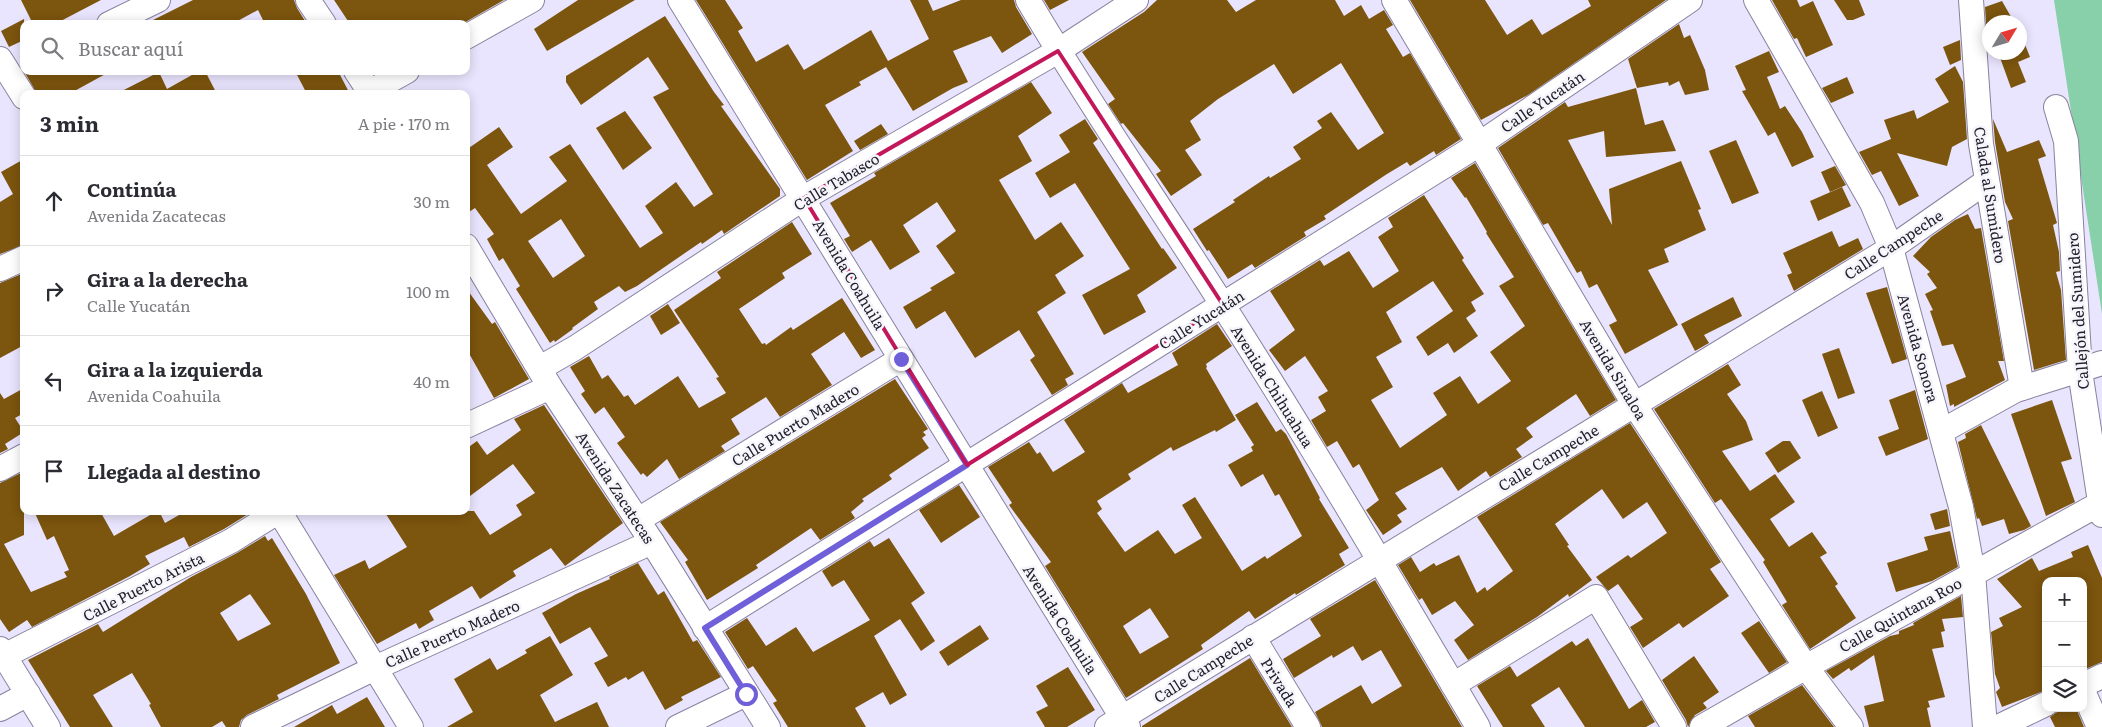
<!DOCTYPE html>
<html lang="es">
<head>
<meta charset="utf-8">
<style>
  :root { --surface:#fff; --page:#f2f2f3; --text:#2b2b33; --muted:#7c7c81; --line:#e1e1e2 }
  body { margin:0; font-family:Literata,serif; background:var(--page); color:var(--text) }
  .controls { position:absolute; right:15px; bottom:15px; display:grid; overflow:hidden; border-radius:10px; box-shadow:0 2px 12px #0003 }
  .controls button { width:45px; height:45px; display:grid; place-items:center; padding:0; border:0; border-bottom:1px solid var(--line); background:var(--surface); color:var(--text); font:25px sans-serif }
  .compass { position:absolute; left:1982px; top:15px; width:45px; height:45px; border-radius:50%; background:var(--surface); box-shadow:0 2px 12px #0003; rotate:52deg }
  .stop { position:absolute; width:15px; height:15px; margin:-11px; border:4px solid #6f60da; border-radius:50%; background:#fff }
  .stop.end { background:#6f60da; border-color:#fff; box-shadow:0 1px 5px #0008 }
  .list { margin:0; padding:0; list-style:none }
  h2 { display:flex; justify-content:space-between; align-items:center; height:65px; margin:0; padding:0 20px; font-size:21px }
  h2 small { font-size:16px; font-weight:400; color:var(--muted) }
  .list li { display:grid; grid-template-columns:32px 1fr auto; gap:15px; align-items:center; box-sizing:border-box; height:90px; padding:0 20px; border-top:1px solid var(--line) }
  .list b { display:block; font-size:19px; white-space:nowrap }
  .list p { margin:0; font-size:16px; white-space:nowrap; color:var(--muted) }
  .list em { font-size:16px; font-style:normal; color:var(--muted) }
  .icon { flex:none; width:28px; height:28px; fill:none; stroke:currentColor; stroke-width:2; stroke-linecap:round; stroke-linejoin:round }
  .map { position:relative; flex:none; width:2102px; height:727px; overflow:hidden }
  .search { position:absolute; background:var(--surface); box-shadow:0 2px 12px #0003; left:20px; top:20px; width:450px; height:55px; display:flex; align-items:center; gap:12px; box-sizing:border-box; padding:0 18px; border-radius:10px; color:var(--muted); font-size:19px }
  .panel { position:absolute; background:var(--surface); box-shadow:0 2px 12px #0003; left:20px; top:90px; width:450px; height:425px; border-radius:10px }
  .map>svg:first-child { display:block }
</style>
</head>
<body>
<div class="map">
<svg width="2102" height="727" viewBox="0 0 2102 727">
  <rect width="100%" height="100%" fill="#eae5fe"/>
  <!-- green -->
  <path fill="#88d0aa" d="M2054,0H2102V314Z"/>
  <!-- building -->
  <g fill="#7c550e" fill-rule="evenodd">
    <path d="M21,0H101L55,24H33Z"/>
    <path d="M193,0H294L297,8L307,24H265L258,10L232,24H145Z"/>
    <path d="M334,0H504L462,24H350Z"/>
    <path d="M578,0H635L547,51L534,29Z"/>
    <path d="M696,0H725L743,28L738,31L756,62L788,44L804,70L871,30L888,61L929,39L910,0H928L933,11L961,0H1014L1016,7L1032,34L1002,53L991,36L953,51L968,82L953,88L913,111L886,67L859,82L861,85L825,105L853,151L807,180Z"/>
    <path d="M1044,0H1069L1050,10Z"/>
    <path d="M1157,0H1227L1236,12L1256,0H1335L1344,16L1361,5L1369,19L1384,10L1393,25L1386,29L1403,57L1410,53L1461,139L1436,155L1434,151L1410,166L1407,162L1387,174L1324,216L1326,219L1304,232L1306,236L1255,268L1252,264L1228,279L1209,250L1207,251L1193,229L1235,202L1233,200L1269,176L1270,178L1301,159L1293,147L1322,128L1317,121L1331,112L1358,150L1384,133L1341,63L1293,94L1274,64L1218,99L1190,121L1201,140L1185,150L1202,175L1171,196L1156,174L1161,171L1123,123L1121,124L1108,104L1115,99L1082,52L1144,12Z"/>
    <path d="M1410,0H1485L1507,35L1532,19L1542,35L1591,6L1588,0H1666L1528,95L1481,120Z"/>
    <path d="M1772,0H1797L1800,7L1813,1L1833,45L1806,57L1797,38L1794,39Z"/>
    <path d="M1834,0H1859L1865,15L1853,20H1847Z"/>
    <path d="M2002,1L2014,22H1990V27L1988,24H1986L1985,7Z"/>
    <path d="M665,16L714,92L724,105L721,106L780,189V196L724,234L722,230L702,244L701,242L637,286L625,292L619,286L594,302L598,309L572,328L573,329L555,342L554,340L550,343L516,289L520,286L503,258L499,261L487,239L494,234L475,208L466,214V150L499,127L513,147L487,165L521,214L567,181L549,157L570,144L640,248L663,233L645,206L676,182L694,207L713,194L653,97L669,89L648,57L581,105L566,82V76ZM561,219L585,256L553,278L528,241Z"/>
    <path d="M24,19V40L9,47L1,31Z"/>
    <path d="M1679,24L1684,38L1690,35L1705,70L1709,90L1685,95L1679,81L1669,86L1668,82L1637,88L1628,59Z"/>
    <path d="M2020,32L2030,57L2018,62L2026,82L2011,88L1998,52H2020Z"/>
    <path d="M1960,40L1961,60L1950,65L1943,47Z"/>
    <path d="M1769,51L1779,72L1767,77L1780,109L1785,106L1802,132L1814,157L1792,167L1775,132L1768,136L1742,91L1746,90L1735,66Z"/>
    <path d="M1955,66L1963,82L1967,139L1952,147L1947,166L1897,153L1919,196L1899,206L1881,171L1872,175L1859,152L1891,139L1884,120L1914,110L1917,119L1949,102L1935,79Z"/>
    <path d="M24,71H111L69,94H37Z"/>
    <path d="M199,71H205L217,94H116L159,72L167,89Z"/>
    <path d="M295,71H338L350,94H307Z"/>
    <path d="M1847,77L1854,93L1831,103L1822,88Z"/>
    <path d="M1031,82L1052,113L1018,136L1032,161L999,180L1035,240L1061,222L1084,256L1055,275L1066,293L1037,312L1074,374L1065,379L1068,385L1052,395L1030,360L1035,356L1019,330L975,358L945,311L916,329L903,307L932,290L930,288L955,273L936,246L956,231L937,202L903,225L920,252L890,270L871,240L852,252L844,239L850,236L830,203L876,176L874,173Z"/>
    <path d="M1636,88L1645,125L1663,120L1676,151L1606,157L1604,131L1568,140L1612,225L1609,189L1681,161L1701,209L1698,210L1706,230L1664,249L1669,262L1648,270L1678,325L1625,354L1609,325L1617,321L1597,284L1589,288L1581,271L1577,273L1548,223L1543,225L1498,148L1565,102L1568,107Z"/>
    <path d="M625,111L652,148L623,170L596,128Z"/>
    <path d="M1085,119L1098,139L1093,143L1162,249L1163,248L1177,268L1137,295L1146,312L1104,335L1082,295L1130,269L1075,183L1050,198L1035,173L1070,152L1059,135Z"/>
    <path d="M1993,119L2007,152L2039,140L2046,156L2038,159L2057,223L2053,225L2059,252L2060,271L2056,272L2061,290L2066,360L2034,370L2008,221L2013,219L2005,202L1995,142Z"/>
    <path d="M881,124L888,134L860,150L854,141Z"/>
    <path d="M1736,140L1759,193L1732,204L1709,151Z"/>
    <path d="M24,159V245L0,254V202L13,194L1,172Z"/>
    <path d="M1475,163L1616,400L1590,416L1576,394L1526,428L1533,437L1516,449L1522,457L1490,477L1486,471L1458,491L1442,467L1395,493L1407,509L1397,515L1402,522L1383,535L1366,510L1379,500L1359,464L1353,468L1337,441L1327,447L1311,420L1326,411L1318,397L1328,391L1305,356L1285,371L1269,350L1295,330L1270,291L1320,260L1324,266L1349,251L1373,288L1399,271L1378,237L1393,227L1388,218L1424,195L1464,258L1462,260L1484,294L1471,302L1476,311L1466,318L1478,336L1454,353L1448,343L1428,356L1416,337L1453,311L1433,281L1386,312L1402,342L1376,357L1393,387L1371,400L1400,448L1447,415L1433,393L1460,376L1478,404L1511,381L1490,352L1525,326L1499,286L1514,277L1486,233L1487,232L1466,197L1465,198L1451,178Z"/>
    <path d="M1835,166L1846,185L1830,192L1821,172Z"/>
    <path d="M1842,187L1851,206L1818,221L1810,201Z"/>
    <path d="M1968,214L1975,229L1981,228L2004,361H1998L2005,380L1954,407V404L1950,406L1946,385L1966,377L1953,344L1942,346L1930,311L1933,310L1925,294L1937,288L1927,274L1930,272L1913,256L1931,237L1955,220Z"/>
    <path d="M792,222L812,254L782,273L785,278L739,309L762,344L765,343L766,345L791,327L793,330L842,298L875,350L861,358L844,332L811,354L832,385L780,417L766,397L731,419L740,434L721,446L725,451L679,479L667,459L647,477L643,473L641,475L617,443L625,437L604,407L595,414L581,394L585,391L570,367L589,356L602,379L608,375L624,397L628,395L635,405L678,376L699,408L726,393L716,378L719,377L674,310L721,278L717,272Z"/>
    <path d="M1832,231L1839,247L1858,238L1863,249L1794,291L1787,275L1792,273L1783,253Z"/>
    <path d="M24,273V345L0,358V283Z"/>
    <path d="M1887,287L1907,359L1892,364L1866,293Z"/>
    <path d="M466,288L492,324L495,322L529,379L494,398L466,348Z"/>
    <path d="M1733,297L1742,316L1704,335L1709,343L1695,351L1681,324Z"/>
    <path d="M668,304L680,323L661,335L650,316Z"/>
    <path d="M1217,324L1232,346L1206,364L1207,367L1206,368L1236,420L1216,432L1215,430L1173,451L1171,447L1128,474L1131,479L1097,501L1102,509L1097,513L1125,552L1158,530L1175,554L1202,538L1182,505L1195,497L1242,571L1265,556L1267,559L1302,536L1279,494L1275,496L1263,474L1241,487L1228,465L1253,451L1251,447L1254,445L1235,415L1257,402L1276,432L1281,429L1286,434L1320,498L1319,499L1349,548L1339,554L1345,565L1296,595L1295,593L1255,619L1249,611L1201,645L1203,649L1126,698L1045,566L1051,562L1009,505L1012,503L988,467L1029,442L1037,454L1040,452L1053,472L1085,452L1064,420L1122,383L1128,393L1178,365L1172,353ZM1150,608L1169,637L1140,654L1123,626Z"/>
    <path d="M1839,348L1855,393L1838,399L1822,354Z"/>
    <path d="M1728,364L1741,385L1727,394L1746,421L1753,440L1722,451L1750,491L1775,474L1795,502L1770,519L1789,547L1812,532L1827,553L1820,557L1838,584L1835,586L1856,618L1810,649L1782,605L1787,602L1763,562L1765,560L1721,499L1715,503L1654,409Z"/>
    <path d="M895,379L928,429L923,432L926,435L922,438L929,448L889,475L892,479L862,499L864,501L851,512L855,518L820,540L811,528L756,565L758,568L707,600L685,562L688,560L660,522Z"/>
    <path d="M24,388V413L15,418L24,432L5,444L8,449L0,453V393L4,399Z"/>
    <path d="M1915,390L1928,439L1886,456L1878,437L1899,429L1889,400Z"/>
    <path d="M1822,391L1838,428L1818,437L1802,400Z"/>
    <path d="M2052,400L2072,459L2061,462L2075,502L2046,516L2011,414Z"/>
    <path d="M544,405L623,523L565,566L551,548L513,571L516,576L480,599L472,586L429,611L434,620L419,629L416,623L377,644L334,575L365,560L369,569L407,547L384,511H474L490,535L522,515L516,505L535,493L513,464L466,499V449L477,441L487,455L521,430L514,419Z"/>
    <path d="M1630,423L1721,562L1710,569L1729,596L1683,628L1679,623L1643,648L1630,627L1643,619L1618,584L1608,591L1596,577L1628,555L1631,558L1667,533L1647,502L1623,519L1602,489L1555,524L1569,545L1567,546L1592,580L1569,597L1568,594L1537,617L1468,660L1454,640L1474,625L1455,601L1432,615L1422,598L1419,600L1398,565L1411,557L1420,572L1434,563L1436,566L1459,555L1477,593L1485,587L1487,591L1513,571L1477,517Z"/>
    <path d="M1981,425L2031,526L2024,530L2009,534L2004,519L1982,526L1979,518L1977,519L1958,442L1966,438L1965,434Z"/>
    <path d="M1783,441H1790L1801,458L1778,473L1765,453Z"/>
    <path d="M21,473L24,478V535L4,544L31,592L67,577L64,572L69,570L54,536L47,540L34,511H100L114,536L157,511H159L165,523L186,511H253L224,529L189,547L184,537L145,556L150,564L130,576L32,627L27,620L9,632L0,619V483Z"/>
    <path d="M959,485L980,517L941,543L919,510Z"/>
    <path d="M1947,509L1950,526L1935,530L1930,514Z"/>
    <path d="M1950,531L1958,567L1932,581L1896,592L1887,563L1928,550L1924,537Z"/>
    <path d="M265,536L268,541L272,538L306,594L340,663L277,695L279,699L247,715L241,720L239,727H226L222,721L212,727H161L149,705L151,704L132,673L93,695L113,727H70L28,660L98,624L103,632L191,577L237,553ZM250,594L271,624L238,641L220,613Z"/>
    <path d="M889,538L925,593L911,603L935,641L921,651L900,619L874,636L907,695L890,705L883,692L855,708L866,727H788L773,703L777,701L753,666L748,669L725,632L747,618L766,646L796,627L813,652L870,620L844,580L832,587L822,571L870,541L874,547Z"/>
    <path d="M2088,545L2102,578V662L2083,670V581H2046V690L2002,707L1996,692L2000,688L1995,674L1991,632L2003,626L1999,618L2022,607L1997,579L2032,558L2039,571L2073,557L2071,552Z"/>
    <path d="M638,563L658,595L664,591L693,642L697,640L721,677L681,697L683,700L665,710L643,671L628,680L626,677L608,687L594,663L608,656L590,627L560,644L542,613L576,594L610,579L609,577Z"/>
    <path d="M1375,580L1452,710L1462,727H1322L1315,712L1361,685L1372,704L1402,686L1381,650L1362,661L1353,646L1333,658L1332,655L1294,678L1283,659L1321,636L1310,619Z"/>
    <path d="M1961,596L1963,617L1942,619L1945,631L1941,632L1944,647L1932,649L1945,697L1928,701L1930,707L1927,708L1931,727H1869L1864,706L1884,701L1874,655L1851,671L1849,668L1833,679L1826,671L1890,636L1899,634V631L1914,625L1913,623Z"/>
    <path d="M1759,621L1787,662L1769,673L1741,633Z"/>
    <path d="M980,625L989,639L948,666L939,652Z"/>
    <path d="M550,636L573,675L540,695L555,722L597,702L609,727H447L473,712L454,679L490,658L497,670L527,653L525,650Z"/>
    <path d="M1588,638L1629,709L1642,700L1655,722L1646,727H1585L1559,687L1531,705L1545,727H1503L1477,686L1510,666L1517,677L1572,641L1576,646Z"/>
    <path d="M1694,656L1719,692L1703,703L1707,708L1695,715L1688,727L1686,720L1662,680Z"/>
    <path d="M1250,658L1292,727H1142V726Z"/>
    <path d="M1068,667L1095,710L1067,727H1045L1036,712L1048,706L1036,686Z"/>
    <path d="M1802,685L1834,727H1755L1748,716Z"/>
    <path d="M367,697L385,727H294L332,705L337,714Z"/>
    <path d="M2059,708H2076L2084,727H2055L2050,717L2057,712Z"/>
  </g>
  <g fill="none" stroke-linecap="round" stroke-linejoin="round">
    <!-- minor casing -->
    <g stroke="#88829e" stroke-width="26">
      <g id="minor">
        <path d="M308,0L324,24"/>
        <path d="M680,0L1128,727"/>
        <path d="M1028,0C1089,104 1158,203 1222,304C1311,443 1394,585 1478,727"/>
        <path d="M1394,0L1634,404L1806,667L1851,727"/>
        <path d="M1756,0L1872,203L1891,248L1961,507L1973,573L1985,727"/>
        <path d="M1971,0L1981,144L2022,388"/>
        <path d="M109,24L158,0"/>
        <path d="M466,37L532,0"/>
        <path d="M0,59L24,97"/>
        <path d="M356,71L371,94"/>
        <path d="M366,94L407,71"/>
        <path d="M2056,107L2066,141L2080,371L2102,515"/>
        <path d="M466,246L550,387L652,542L768,727"/>
        <path d="M0,269L24,258"/>
        <path d="M540,368L575,348L804,198L1058,51L1136,0"/>
        <path d="M466,426L550,387"/>
        <path d="M1942,431L2016,390L2102,363"/>
        <path d="M0,469L24,456"/>
        <path d="M638,520L901,359"/>
        <path d="M705,628L1481,143L1690,0"/>
        <path d="M1253,637L1308,727"/>
        <path d="M0,649L48,727"/>
        <path d="M4,656L231,541L279,511L411,727"/>
        <path d="M1453,685L1596,597L1674,727"/>
        <path d="M2083,685L2102,676"/>
        <path d="M2083,691L2099,727"/>
        <path d="M0,709L28,694"/>
        <path d="M253,727L375,668L652,542"/>
        <path d="M678,727L746,694"/>
        <path d="M1107,727L1891,248L1987,181"/>
        <path d="M1702,727L1806,667L2099,504"/>
        <path d="M1998,727L2046,704"/>
      </g>
    </g>
    <!-- minor -->
    <use href="#minor" stroke="#fff" stroke-width="24"/>
  </g>
  <g fill="none" stroke-linecap="round" stroke-linejoin="round">
    <!-- route -->
    <path stroke="#6f60da" stroke-width="6" d="M746,694L705,628L967,465L901,359"/>
  </g>
  <!-- marked area -->
  <path fill="none" stroke="#c2185b" stroke-width="4" stroke-linejoin="round" d="M1058,51L1223,305L967,465L804,198Z"/>
  <g text-anchor="middle" dominant-baseline="central" stroke-width="5" stroke-linejoin="round" paint-order="stroke">
    <!-- street labels -->
    <g font-size="15" fill="#22202b" stroke="#f6f5fb">
      <text transform="translate(1542 101) rotate(-34)">Calle Yucatán</text>
      <text transform="translate(836 181) rotate(-31)">Calle Tabasco</text>
      <text transform="translate(1991 195) rotate(81)">Calada al Sumidero</text>
      <text transform="translate(1893 244) rotate(-33)">Calle Campeche</text>
      <text transform="translate(850 274) rotate(59)">Avenida Coahuila</text>
      <text transform="translate(2077 311) rotate(-94)">Callejón del Sumidero</text>
      <text transform="translate(1201 319) rotate(-32)">Calle Yucatán</text>
      <text transform="translate(1919 348) rotate(74)">Avenida Sonora</text>
      <text transform="translate(1614 369) rotate(59)">Avenida Sinaloa</text>
      <text transform="translate(1273 386) rotate(58)">Avenida Chihuahua</text>
      <text transform="translate(795 424) rotate(-31)">Calle Puerto Madero</text>
      <text transform="translate(1548 457) rotate(-31)">Calle Campeche</text>
      <text transform="translate(616 487) rotate(57)">Avenida Zacatecas</text>
      <text transform="translate(143 586) rotate(-27)">Calle Puerto Arista</text>
      <text transform="translate(1900 614) rotate(-29)">Calle Quintana Roo</text>
      <text transform="translate(1061 619) rotate(58)">Avenida Coahuila</text>
      <text transform="translate(452 633) rotate(-24)">Calle Puerto Madero</text>
      <text transform="translate(1203 668) rotate(-32)">Calle Campeche</text>
      <text transform="translate(1280 682) rotate(58)">Privada</text>
    </g>
  </g>
</svg>
<div class="controls">
<button>+</button>
<button>−</button>
<button><svg class="icon" aria-label="layers" viewBox="0 0 24 24"><path d="M12 4l9 5-9 5-9-5zM3 14l9 5 9-5"/></svg></button>
</div>
<svg class="compass" viewBox="-18 -18 36 36"><path d="M0-13l5 13h-10z" fill="#e53935"/><path d="M0 13l5-13h-10z" fill="#7c7c81"/></svg>
<div class="stop" style="left:746px;top:694px"></div>
<div class="stop end" style="left:901px;top:359px"></div>
<div class="search"><svg class="icon" aria-label="search" viewBox="0 0 24 24"><circle cx="10" cy="10" r="6"/><path d="M15 15l6 6"/></svg>Buscar aquí</div>
<section class="panel">
<h2>3 min<small>A pie · 170 m</small></h2>
<ul class="list">
<li><svg class="icon" aria-label="ahead" viewBox="0 0 24 24"><path d="M12 20V5M6 11l6-6 6 6"/></svg><div><b>Continúa</b><p>Avenida Zacatecas</p></div><em>30 m</em></li>
<li><svg class="icon" aria-label="right" viewBox="0 0 24 24"><path d="M7 20v-9h11M14 6l5 5-5 5"/></svg><div><b>Gira a la derecha</b><p>Calle Yucatán</p></div><em>100 m</em></li>
<li><svg class="icon" aria-label="left" viewBox="0 0 24 24"><path d="M17 20v-9H6M10 6l-5 5 5 5"/></svg><div><b>Gira a la izquierda</b><p>Avenida Coahuila</p></div><em>40 m</em></li>
<li><svg class="icon" aria-label="arrive" viewBox="0 0 24 24"><path d="M6 21V4h12l-3 4 3 4H6"/></svg><div><b>Llegada al destino</b></div></li>
</ul>
</section>
</div>
</body>
</html>
